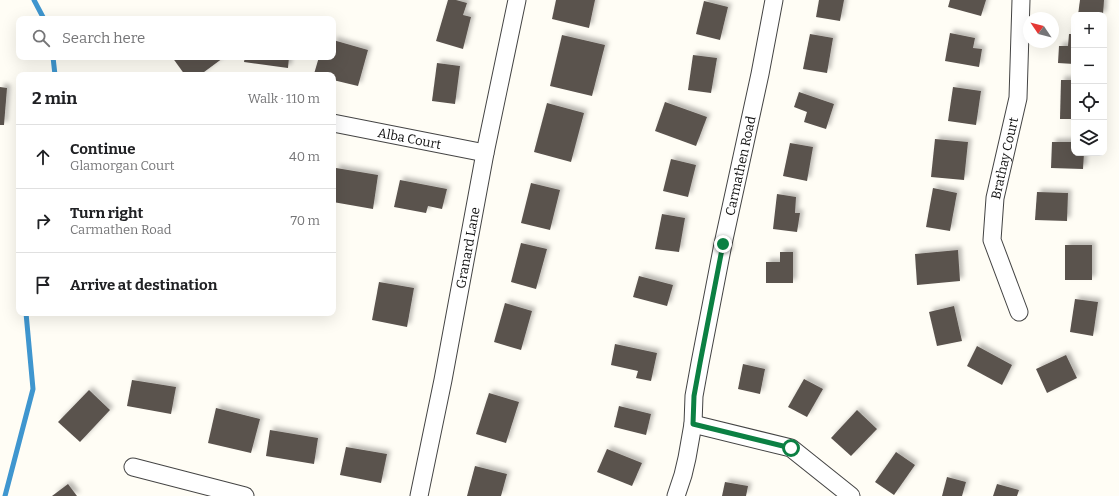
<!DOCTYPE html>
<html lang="en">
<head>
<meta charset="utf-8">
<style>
  :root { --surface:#fff; --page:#f6f6f6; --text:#202124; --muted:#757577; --line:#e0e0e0 }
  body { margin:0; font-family:Bitter,serif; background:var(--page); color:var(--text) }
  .controls { position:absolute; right:12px; top:12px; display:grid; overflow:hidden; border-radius:8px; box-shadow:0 4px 16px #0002 }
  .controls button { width:36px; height:36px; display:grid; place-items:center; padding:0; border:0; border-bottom:1px solid var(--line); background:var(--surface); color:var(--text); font:20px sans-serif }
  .compass { position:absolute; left:1023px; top:12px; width:36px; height:36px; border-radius:50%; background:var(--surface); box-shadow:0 4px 16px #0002; rotate:305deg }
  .stop { position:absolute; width:12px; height:12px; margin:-9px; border:3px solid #0b8043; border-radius:50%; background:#fff }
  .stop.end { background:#0b8043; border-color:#fff; box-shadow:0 1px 4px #0008 }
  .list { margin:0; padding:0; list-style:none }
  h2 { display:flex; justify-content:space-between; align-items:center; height:52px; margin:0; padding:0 16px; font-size:17px }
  h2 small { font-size:13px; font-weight:400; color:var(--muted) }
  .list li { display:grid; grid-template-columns:26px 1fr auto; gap:12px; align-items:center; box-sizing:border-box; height:64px; padding:0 16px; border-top:1px solid var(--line) }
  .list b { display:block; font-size:15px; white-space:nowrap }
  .list p { margin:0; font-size:13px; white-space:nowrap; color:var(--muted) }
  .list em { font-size:13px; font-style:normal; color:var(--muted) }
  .icon { flex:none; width:22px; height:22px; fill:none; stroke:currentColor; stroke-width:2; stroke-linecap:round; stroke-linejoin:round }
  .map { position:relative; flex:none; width:1119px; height:496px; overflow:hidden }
  .search { position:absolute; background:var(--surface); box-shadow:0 4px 16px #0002; left:16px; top:16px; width:320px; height:44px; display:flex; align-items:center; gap:10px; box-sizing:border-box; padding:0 14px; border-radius:8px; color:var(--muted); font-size:15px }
  .panel { position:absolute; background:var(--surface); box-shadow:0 4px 16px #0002; left:16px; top:72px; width:320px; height:244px; border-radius:8px }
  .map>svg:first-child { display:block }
</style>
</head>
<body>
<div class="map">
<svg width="1119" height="496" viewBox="0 0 1119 496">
  <defs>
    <filter id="shadow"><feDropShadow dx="3.5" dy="-3.5" stdDeviation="2" flood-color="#0004"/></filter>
  </defs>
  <rect width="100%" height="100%" fill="#fffdf5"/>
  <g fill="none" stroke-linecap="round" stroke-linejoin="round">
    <!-- stream -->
    <g stroke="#3f96cf" stroke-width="5">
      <path d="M34,0L44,19"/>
      <path d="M53,57L55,75"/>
      <path d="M5,496L33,389L26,313"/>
    </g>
  </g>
  <!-- building -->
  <g fill="#5a524d" filter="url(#shadow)">
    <path d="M448,0H456L467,3L463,15L471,17L463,49L436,41Z"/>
    <path d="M556,0H595L589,28L552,19Z"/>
    <path d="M819,0H844L840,21L816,17Z"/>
    <path d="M950,0H986L981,16L948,7Z"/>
    <path d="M1080,0H1104L1103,15H1078Z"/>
    <path d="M704,1L728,7L720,40L696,34Z"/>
    <path d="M950,33L975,38L973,48L982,49L979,67L945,61Z"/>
    <path d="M810,34L833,38L827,73L803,69Z"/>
    <path d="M1069,34H1074V64L1058,63L1059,46H1068Z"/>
    <path d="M562,35L605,45L592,96L550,86Z"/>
    <path d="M333,40L368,50L358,86L333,80V75L314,74L319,57H333Z"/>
    <path d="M693,55L717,58L711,93L688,90Z"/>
    <path d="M172,57H222L223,58L200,75H185Z"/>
    <path d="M245,57H289L288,68L244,62Z"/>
    <path d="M437,63L460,66L455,104L432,101Z"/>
    <path d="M1061,80H1074V119H1060Z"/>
    <path d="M0,87L7,88L4,125H0Z"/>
    <path d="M953,87L981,91L976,125L948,121Z"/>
    <path d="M799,92L834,104L826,129L804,122L807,112L794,107Z"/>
    <path d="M665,102L707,117L696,146L655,131Z"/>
    <path d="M547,103L584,113L571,162L534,152Z"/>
    <path d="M935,139L968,142L964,180L931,177Z"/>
    <path d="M1052,142H1074V153H1084L1083,169L1051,168Z"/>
    <path d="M790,143L813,147L807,181L783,176Z"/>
    <path d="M671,159L696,165L688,197L663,191Z"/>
    <path d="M336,168L378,175L373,209L333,202V189Z"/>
    <path d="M400,180L447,189L442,209L428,206L426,213L394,207Z"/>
    <path d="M531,183L560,190L550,230L521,223Z"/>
    <path d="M933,188L957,193L950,231L926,227Z"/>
    <path d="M1037,192L1068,193L1067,221L1035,220Z"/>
    <path d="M777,194L796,197L795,213H800L797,232L773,229Z"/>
    <path d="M662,214L685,218L679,252L655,249Z"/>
    <path d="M521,243L547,249L536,289L511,282Z"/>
    <rect x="1065" y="245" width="27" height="35"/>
    <path d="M958,250L960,281L917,285L915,254Z"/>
    <path d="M780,252H793V283H766V262H780Z"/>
    <path d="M639,276L673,285L667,306L633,297Z"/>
    <path d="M379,282L414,288L407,327L372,320Z"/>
    <path d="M1075,299L1098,302L1093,336L1070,332Z"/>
    <path d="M505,303L532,311L521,350L494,342Z"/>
    <path d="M954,306L962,341L937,346L929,312Z"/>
    <path d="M615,344L657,353L651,381L636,378L638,371L611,365Z"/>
    <path d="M977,346L1012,365L1002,385L967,366Z"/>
    <path d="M1066,355L1077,378L1047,393L1036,369Z"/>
    <path d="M743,364L765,369L760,394L738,389Z"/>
    <path d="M804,379L823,389L807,417L788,407Z"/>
    <path d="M132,380L176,387L171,414L127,406Z"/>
    <path d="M89,390L110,410L80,442L58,422Z"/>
    <path d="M489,393L519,402L506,443L476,434Z"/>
    <path d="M619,406L651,414L646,435L614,427Z"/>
    <path d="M216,408L260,419L251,453L208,443Z"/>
    <path d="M857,410L877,429L851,456L831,438Z"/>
    <path d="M270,430L318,438L314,464L266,456Z"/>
    <path d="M346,447L387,454L381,483L340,475Z"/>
    <path d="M607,449L642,463L632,486L597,472Z"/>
    <path d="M896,452L915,465L894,495L875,482Z"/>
    <path d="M475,466L507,474L501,496H467Z"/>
    <path d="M947,477L966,482L962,496H942Z"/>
    <path d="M725,482L748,486L746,496H722Z"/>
    <path d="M68,484L77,496H52Z"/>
    <path d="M997,484L1019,490L1017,496H993Z"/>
  </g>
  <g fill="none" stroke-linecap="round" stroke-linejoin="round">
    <!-- minor casing -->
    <g stroke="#444" stroke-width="19">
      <g id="minor">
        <path id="s1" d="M333,123L485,153"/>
        <path id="s2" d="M1019,312L992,240L995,198L1018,98L1021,0"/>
        <path d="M693,424L791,448L851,496"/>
        <path d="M133,467L245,496"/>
        <path id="s3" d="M419,496L443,380L485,153L517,0"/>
        <path id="s4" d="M676,496L683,475L687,458L693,424L694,396L700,363L723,244L760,74L774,0"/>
      </g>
    </g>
    <!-- minor -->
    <use href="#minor" stroke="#fff" stroke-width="17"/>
  </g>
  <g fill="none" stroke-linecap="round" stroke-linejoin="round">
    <!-- route -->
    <path stroke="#0b8043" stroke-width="5" d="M723,244L700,363L694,396L693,424L791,448"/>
  </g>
  <g text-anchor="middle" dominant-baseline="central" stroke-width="4" stroke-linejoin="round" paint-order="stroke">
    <!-- street labels -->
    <g font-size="13" fill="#111" stroke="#fff">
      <text stroke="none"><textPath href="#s1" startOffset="78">Alba Court</textPath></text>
      <text stroke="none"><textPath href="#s2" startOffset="160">Brathay Court</textPath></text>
      <text stroke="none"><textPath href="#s4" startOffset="337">Carmathen Road</textPath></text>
      <text stroke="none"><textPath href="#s3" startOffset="253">Granard Lane</textPath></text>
    </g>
  </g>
</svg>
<div class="controls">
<button>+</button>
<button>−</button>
<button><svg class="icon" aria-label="locate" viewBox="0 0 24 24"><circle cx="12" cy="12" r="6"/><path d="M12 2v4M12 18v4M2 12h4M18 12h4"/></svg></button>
<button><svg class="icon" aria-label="layers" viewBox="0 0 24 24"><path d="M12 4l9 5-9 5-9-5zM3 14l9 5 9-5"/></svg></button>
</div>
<svg class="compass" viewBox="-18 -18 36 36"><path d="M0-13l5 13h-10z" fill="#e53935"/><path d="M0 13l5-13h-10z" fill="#757577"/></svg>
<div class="stop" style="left:791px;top:448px"></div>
<div class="stop end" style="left:723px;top:244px"></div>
<div class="search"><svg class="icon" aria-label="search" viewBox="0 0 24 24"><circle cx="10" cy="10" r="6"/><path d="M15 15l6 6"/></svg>Search here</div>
<section class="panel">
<h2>2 min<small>Walk · 110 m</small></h2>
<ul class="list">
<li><svg class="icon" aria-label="ahead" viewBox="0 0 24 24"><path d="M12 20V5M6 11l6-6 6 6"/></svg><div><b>Continue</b><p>Glamorgan Court</p></div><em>40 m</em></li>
<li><svg class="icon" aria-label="right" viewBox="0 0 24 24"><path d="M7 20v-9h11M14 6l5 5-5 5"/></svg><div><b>Turn right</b><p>Carmathen Road</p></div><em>70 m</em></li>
<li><svg class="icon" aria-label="arrive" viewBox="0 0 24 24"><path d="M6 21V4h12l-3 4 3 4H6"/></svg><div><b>Arrive at destination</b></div></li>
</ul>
</section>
</div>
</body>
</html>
